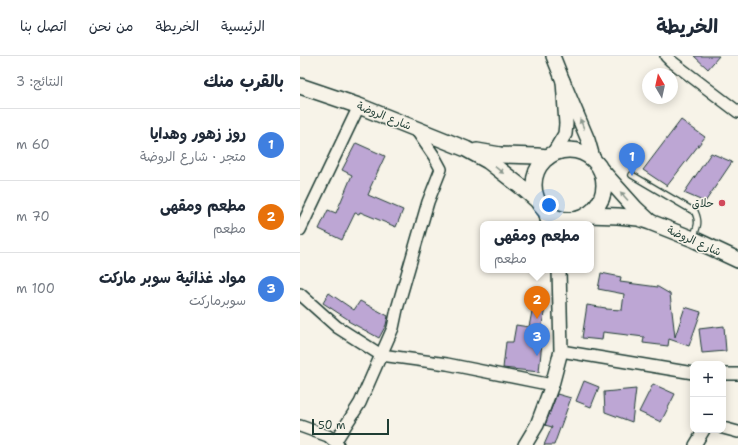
<!DOCTYPE html>
<html lang="ar">
<head>
<meta charset="utf-8">
<style>
  :root { --surface:#fff; --page:#f6f6f7; --text:#1f2937; --muted:#747a83; --line:#e0e1e3; --accent:#d1495b }
  body { margin:0; font-family:"Shantell Sans","Playpen Sans Arabic",sans-serif; background:var(--page); color:var(--text); direction:rtl }
  .controls { position:absolute; right:12px; bottom:12px; display:grid; overflow:hidden; border-radius:8px; box-shadow:0 2px 10px #0003 }
  .controls button { width:36px; height:36px; display:grid; place-items:center; padding:0; border:0; border-bottom:1px solid var(--line); background:var(--surface); color:var(--text); font:20px sans-serif }
  .compass { position:absolute; left:342px; top:12px; width:36px; height:36px; border-radius:50%; background:var(--surface); box-shadow:0 2px 10px #0003; rotate:351deg }
  .scale { position:absolute; left:12px; bottom:10px; width:77px; box-sizing:border-box; padding-left:4px; border:2px solid #1f3d34; border-top:0; font-size:11px; line-height:14px; white-space:nowrap; color:#1f3d34; -webkit-text-stroke:3px #f7f3e8; paint-order:stroke }
  .you { position:absolute; left:249px; top:149px; width:14px; height:14px; margin:-10px; border:3px solid #fff; border-radius:50%; background:#1a73e8; box-shadow:0 0 0 6px #1a73e833 }
  .badge { display:grid; place-items:center; width:26px; height:26px; border-radius:50%; background:var(--accent); color:#fff; font-size:13px; font-weight:700 }
  .pin { position:absolute; translate:-50% -33px; filter:drop-shadow(0 1px 2px #0008) }
  .pin::after { content:''; position:absolute; top:21px; width:14px; height:12px; background:inherit; clip-path:polygon(0 0,100% 0,50% 100%) }
  .popup { position:absolute; left:180px; top:165px; width:114px; height:52px; box-sizing:border-box; display:grid; place-content:center; border-radius:8px; background:var(--surface); filter:drop-shadow(0 1px 3px #0005); font-size:13px; white-space:nowrap; color:var(--muted) }
  .popup b { font-size:15px; color:var(--text) }
  .popup::after { content:''; position:absolute; left:50%; top:100%; margin-left:-8px; border:8px solid transparent; border-top-color:var(--surface) }
  .list { margin:0; padding:0; list-style:none }
  h2 { display:flex; justify-content:space-between; align-items:center; height:52px; margin:0; padding:0 16px; font-size:17px }
  h2 small { font-size:13px; font-weight:400; color:var(--muted) }
  .list li { display:grid; grid-template-columns:26px 1fr auto; gap:12px; align-items:center; box-sizing:border-box; height:72px; padding:0 16px; border-top:1px solid var(--line) }
  .list b { display:block; font-size:15px; white-space:nowrap }
  .list p { margin:0; font-size:13px; white-space:nowrap; color:var(--muted) }
  .list em { font-size:13px; font-style:normal; color:var(--muted) }
  .map { position:relative; flex:none; width:438px; height:389px; overflow:hidden; direction:ltr }
  header { display:flex; align-items:center; gap:24px; box-sizing:border-box; height:56px; padding:0 20px; background:var(--surface); border-bottom:1px solid var(--line) }
  header strong { font-size:19px }
  nav { display:flex; gap:22px; margin-inline-start:auto; font-size:14px }
  main { display:flex }
  aside { flex:1; background:var(--surface) }
  .map>svg:first-child { display:block }
</style>
</head>
<body>
<header>
<strong>الخريطة</strong>
<nav><a>الرئيسية</a><a>الخريطة</a><a>من نحن</a><a>اتصل بنا</a></nav>
</header>
<main>
<div class="map">
<svg width="438" height="389" viewBox="0 0 438 389">
  <rect width="100%" height="100%" fill="#f7f3e8"/>
  <filter id="ink" filterUnits="userSpaceOnUse"><feTurbulence type="fractalNoise" baseFrequency=".025" numOctaves="2"/><feDisplacementMap in="SourceGraphic" scale="8" xChannelSelector="R" yChannelSelector="G"/><feConvolveMatrix kernelMatrix="1 2 1 2 8 2 1 2 1" color-interpolation-filters="sRGB"/></filter>
  <g filter="url(#ink)">
    <!-- building -->
    <g fill="#bda6d4" stroke="#1f3d34">
      <path d="M394,0H419L408,13Z"/>
      <path d="M381,64L405,81L367,130L343,114Z"/>
      <path d="M56,87L85,100L70,132H71L68,139L103,154L96,171L60,156L59,158L55,157L42,184L19,173L28,154L36,157L52,119L42,114Z"/>
      <path d="M411,97L432,106L405,146L384,137Z"/>
      <path d="M301,217L321,221L320,226L358,231L370,238L375,281L385,251L401,256L389,290L369,283L368,290L343,287L344,281L303,276L302,284L282,282L287,249L306,252V253L322,254L324,238L298,233Z"/>
      <path d="M29,237L54,254L60,245L88,260L86,269L79,282L48,265L49,264L23,247Z"/>
      <path d="M233,250L245,252L241,274L245,276L243,286H242L239,316L203,312L206,286H213L216,269L229,271Z"/>
      <path d="M424,270L426,295L402,297L399,273Z"/>
      <path d="M284,325L299,331L291,351L276,345Z"/>
      <path d="M353,328L375,338L361,366L339,356Z"/>
      <path d="M336,333L332,366L305,356L304,336Z"/>
      <path d="M257,338L271,342L254,389H244L252,371L245,369Z"/>
    </g>
    <g fill="none" stroke-linecap="round" stroke-linejoin="round">
      <!-- service casing -->
      <g stroke="#1f3d34" stroke-width="8">
        <path id="service" d="M332,119L395,156C400,167 397,171 393,182"/>
      </g>
      <!-- minor casing -->
      <g stroke="#1f3d34" stroke-width="14">
        <g id="minor">
          <path d="M366,0L371,5L438,56"/>
          <path d="M0,174L59,50"/>
          <path d="M0,238L37,271L81,299L147,308L252,329"/>
          <path d="M261,295L393,317"/>
          <path d="M423,318H438"/>
          <path d="M0,370L28,380L38,389"/>
          <path d="M423,372L438,376"/>
          <path d="M35,386L60,347L81,299L93,272L97,253L128,146L141,113L134,100L115,72"/>
          <path d="M395,389L404,374"/>
        </g>
      </g>
      <!-- tertiary casing -->
      <g stroke="#1f3d34" stroke-width="16">
        <g id="tertiary">
          <path d="M253,0L263,25"/>
          <path d="M253,98L265,78L266,68L263,25L288,84L294,105"/>
          <path d="M245,154L248,168"/>
          <path d="M276,168L280,162"/>
          <path d="M225,389L237,369L252,329L261,295L259,214"/>
        </g>
      </g>
      <!-- secondary casing -->
      <g stroke="#1f3d34" stroke-width="18">
        <g id="secondary">
          <path d="M0,30L59,50L166,93L188,105L224,133L239,146"/>
          <circle cx="269" cy="129" r="35"/>
          <path d="M177,95L200,99L237,100L248,101"/>
          <path d="M301,114L335,152L349,165"/>
          <path d="M287,159L318,160L338,162L350,166L393,183L438,204"/>
        </g>
      </g>
      <!-- service -->
      <use href="#service" stroke="#f7f3e8" stroke-width="5.5"/>
      <!-- minor -->
      <use href="#minor" stroke="#f7f3e8" stroke-width="11"/>
      <!-- tertiary -->
      <use href="#tertiary" stroke="#f7f3e8" stroke-width="13"/>
      <!-- secondary -->
      <use href="#secondary" stroke="#f7f3e8" stroke-width="15"/>
    </g>
    <!-- one-way arrows -->
    <defs><path id="oneway-solid" d="M-6-.8H1V-3.2L6.5 0L1 3.2V.8H-6Z"/></defs>
    <g fill="#8b988e">
      <use href="#oneway-solid" transform="translate(282 68) rotate(-112)"/>
      <use href="#oneway-solid" transform="translate(199 114) rotate(39)"/>
      <use href="#oneway-solid" transform="translate(324 140) rotate(-132)"/>
    </g>
  </g>
  <!-- markers -->
  <circle fill="#d1495b" stroke="#f7f3e8" stroke-width="1.5" cx="422" cy="147" r="4"/>
  <g text-anchor="middle" dominant-baseline="central" stroke-width="3" stroke-linejoin="round" paint-order="stroke">
    <!-- street labels -->
    <g font-size="11" fill="#1f3d34" stroke="#f7f3e8">
      <text transform="translate(84 60) rotate(22)">شارع الروضة</text>
      <text transform="translate(394 185) rotate(24)">شارع الروضة</text>
    </g>
    <!-- poi labels -->
    <g font-size="11" fill="#1f3d34" stroke="#f7f3e8" text-anchor="end">
      <text x="414" y="147">حلاق</text>
    </g>
  </g>
</svg>
<div class="controls">
<button>+</button>
<button>−</button>
</div>
<svg class="compass" viewBox="-18 -18 36 36"><path d="M0-13l5 13h-10z" fill="#e53935"/><path d="M0 13l5-13h-10z" fill="#747a83"/></svg>
<div class="scale">50 m</div>
<div class="you"></div>
<div class="pin badge" style="left:332px;top:120px;background:#3f7fe0">1</div>
<div class="pin badge" style="left:237px;top:263px;background:#e8710a">2</div>
<div class="popup"><b>مطعم ومقهى</b>مطعم</div>
<div class="pin badge" style="left:237px;top:300px;background:#3f7fe0">3</div>
</div>
<aside>
<h2>بالقرب منك<small>النتائج: 3</small></h2>
<ul class="list">
<li><span class="badge" style="background:#3f7fe0">1</span><div><b>روز زهور وهدايا</b><p>متجر · شارع الروضة</p></div><em>60 m</em></li>
<li><span class="badge" style="background:#e8710a">2</span><div><b>مطعم ومقهى</b><p>مطعم</p></div><em>70 m</em></li>
<li><span class="badge" style="background:#3f7fe0">3</span><div><b>مواد غذائية سوبر ماركت</b><p>سوبرماركت</p></div><em>100 m</em></li>
</ul>
</aside>
</main>
</body>
</html>
